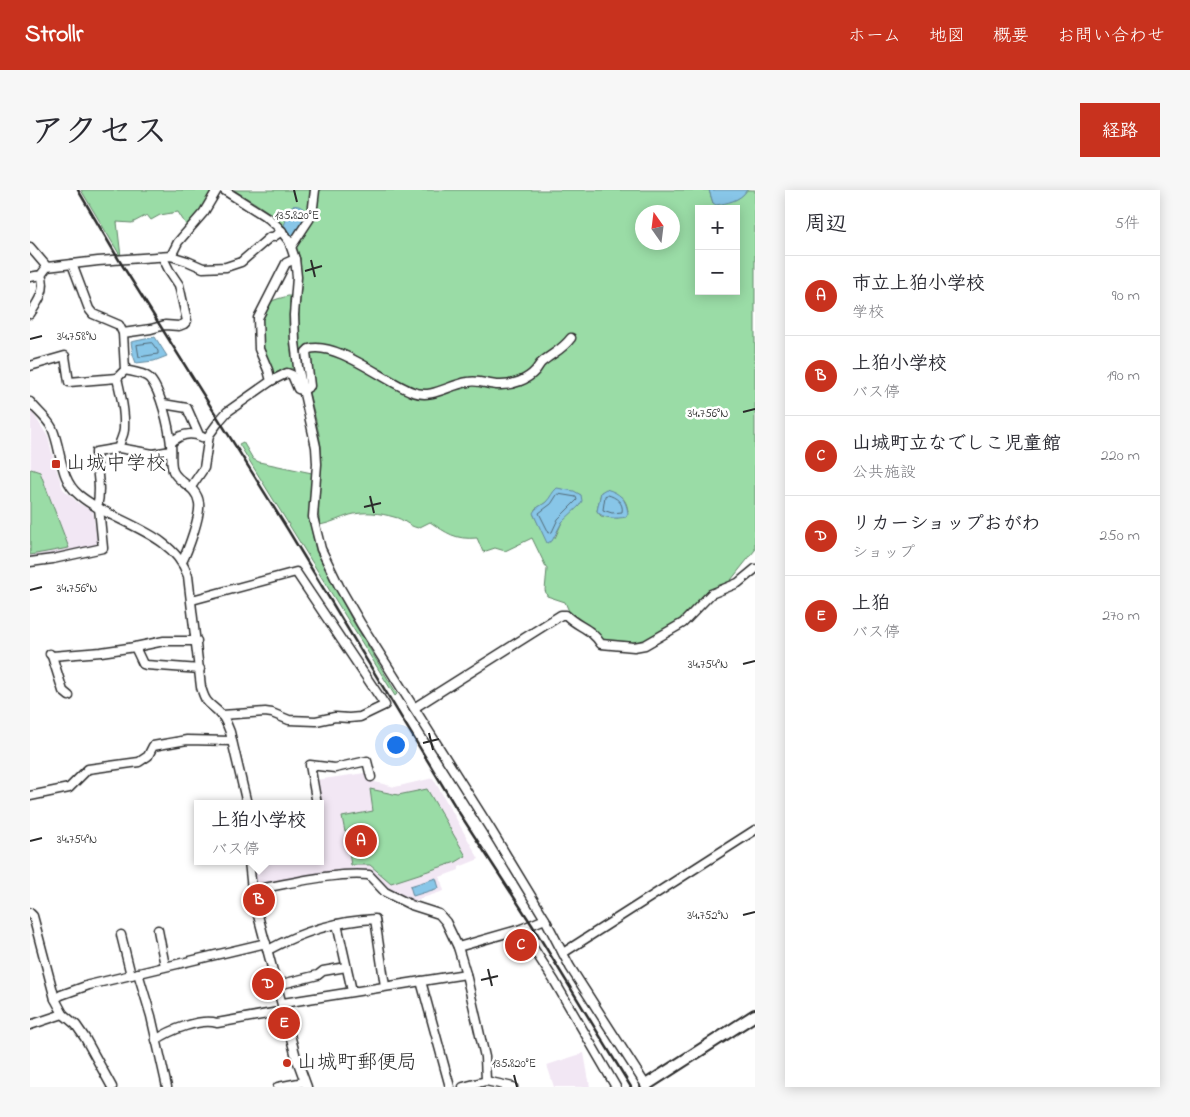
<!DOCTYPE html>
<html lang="ja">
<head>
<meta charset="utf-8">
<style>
  :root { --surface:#fff; --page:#f7f7f7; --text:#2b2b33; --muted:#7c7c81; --line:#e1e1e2; --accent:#c8321e }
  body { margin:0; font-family:"Indie Flower","Klee One",sans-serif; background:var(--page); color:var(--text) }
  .controls { position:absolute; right:15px; top:15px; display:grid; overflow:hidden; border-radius:0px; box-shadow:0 2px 12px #0003 }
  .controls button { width:45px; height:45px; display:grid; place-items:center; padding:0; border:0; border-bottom:1px solid var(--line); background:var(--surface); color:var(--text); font:25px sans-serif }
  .compass { position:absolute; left:605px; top:15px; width:45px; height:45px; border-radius:50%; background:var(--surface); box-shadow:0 2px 12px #0003; rotate:346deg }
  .you { position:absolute; left:365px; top:554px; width:18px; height:18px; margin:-12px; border:4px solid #fff; border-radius:50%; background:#1a73e8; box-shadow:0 0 0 8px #1a73e833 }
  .badge { display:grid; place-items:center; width:32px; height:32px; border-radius:50%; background:var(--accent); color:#fff; font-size:16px; font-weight:700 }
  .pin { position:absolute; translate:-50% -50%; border:2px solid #fff; box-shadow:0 1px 5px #0006 }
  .popup { position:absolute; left:164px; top:610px; width:130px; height:65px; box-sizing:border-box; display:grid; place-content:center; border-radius:0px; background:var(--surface); filter:drop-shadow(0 1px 4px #0005); font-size:16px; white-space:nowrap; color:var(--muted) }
  .popup b { font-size:19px; color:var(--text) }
  .popup::after { content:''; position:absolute; left:50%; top:100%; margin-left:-10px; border:10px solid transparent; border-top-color:var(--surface) }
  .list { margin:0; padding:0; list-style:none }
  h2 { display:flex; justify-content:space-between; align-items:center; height:65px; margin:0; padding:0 20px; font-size:21px }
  h2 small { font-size:16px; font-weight:400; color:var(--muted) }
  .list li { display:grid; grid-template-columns:32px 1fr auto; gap:15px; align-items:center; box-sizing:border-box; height:80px; padding:0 20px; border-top:1px solid var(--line) }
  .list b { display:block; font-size:19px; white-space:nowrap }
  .list p { margin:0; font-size:16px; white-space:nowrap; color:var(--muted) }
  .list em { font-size:16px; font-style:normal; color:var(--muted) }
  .map { position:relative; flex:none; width:725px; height:897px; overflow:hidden; border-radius:0px }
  header { display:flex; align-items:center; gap:30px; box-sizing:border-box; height:70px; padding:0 25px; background:var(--accent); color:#fff }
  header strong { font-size:24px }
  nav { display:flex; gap:28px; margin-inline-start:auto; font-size:18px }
  .intro { display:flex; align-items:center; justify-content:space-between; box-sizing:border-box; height:120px; padding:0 30px }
  h1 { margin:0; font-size:35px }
  .button { padding:12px 22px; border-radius:0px; background:var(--accent); color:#fff; font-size:18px; font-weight:700 }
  main { display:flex; gap:30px; padding:0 30px }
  aside { flex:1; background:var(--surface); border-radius:0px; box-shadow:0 2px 12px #0003 }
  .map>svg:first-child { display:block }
</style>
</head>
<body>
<header>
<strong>Strollr</strong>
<nav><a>ホーム</a><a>地図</a><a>概要</a><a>お問い合わせ</a></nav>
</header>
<div class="intro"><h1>アクセス</h1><a class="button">経路</a></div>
<main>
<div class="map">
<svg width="725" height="897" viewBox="0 0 725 897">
  <rect width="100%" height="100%" fill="#fff"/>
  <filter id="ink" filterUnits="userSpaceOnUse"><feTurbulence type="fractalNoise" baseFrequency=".02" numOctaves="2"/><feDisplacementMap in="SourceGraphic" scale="10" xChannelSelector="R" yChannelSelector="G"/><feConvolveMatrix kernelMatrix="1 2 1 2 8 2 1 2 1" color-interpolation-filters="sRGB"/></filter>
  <g filter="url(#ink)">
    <!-- built -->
    <g fill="#f2e7f4">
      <path d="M1,220L18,247L25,275L33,299L48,313L63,321L67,353L63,357L0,368Z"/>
      <path d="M335,583L341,591L365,597L403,588L449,669L429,677V680L410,687L414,701L380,712L364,705L335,682L225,697L223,688V671H290L291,626L286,590Z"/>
      <path d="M554,863L560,897H524L517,875Z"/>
    </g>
    <!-- green -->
    <g fill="#9adca6" stroke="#628468" fill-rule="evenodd">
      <path d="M51,0H181L182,5L158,38L148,22L130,25L121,30L117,25L102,33L87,32L91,67Z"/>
      <path d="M204,0H679L683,13C696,11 709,12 717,0H725V360L697,395L675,404L650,431L615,452L608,454L572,451L541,426L535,412L517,406L515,400L517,379L502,348L475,361L465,358L453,362L447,348C425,350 417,343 400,332L388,338C378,336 374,329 364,327C350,323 334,321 320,325C310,328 301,333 290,335C285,309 294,282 291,256C286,221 272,187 270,152C270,143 269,134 269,125C270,98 276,73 262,47C249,25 224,13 204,0ZM669,19H706V101H669ZM612,22H642V52H612ZM537,300L551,305L532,332L525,348L513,343L504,325L505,319ZM571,302C587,305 595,303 598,321L588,328L571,326L567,321Z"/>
      <path d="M258,106H260L259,134L264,180L261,178L242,187C235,168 220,129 239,113C244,109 252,108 258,106Z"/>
      <path d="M213,252L223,269L229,272L282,283L279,328L286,361L321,428L367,504L365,506L209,254Z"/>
      <path d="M1,279L10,282L39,358L0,365V280Z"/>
      <path d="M340,599L368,605L397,599L436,666L426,672L361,693L340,675H321L318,657L326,655L323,641L315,642L312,627L343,621Z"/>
    </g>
    <!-- water -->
    <g fill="#88c6e8" stroke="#63889c">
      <path d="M679,0H717C710,11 697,13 686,15L683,13Z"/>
      <path d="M262,16C270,14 274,19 279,25L263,48L254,35C258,28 256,21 262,16Z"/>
      <path d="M125,147L137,166L124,171L106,173L103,165L101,152Z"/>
      <path d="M527,298L544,301L551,305L552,311L549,316L532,332L522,351L517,353L503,323C506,317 511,316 516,312C521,307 522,302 527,298Z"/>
      <path d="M576,299C590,303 596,309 598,323L596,327C587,329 572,329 567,321L571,302Z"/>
      <path d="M406,688L409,698L383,706L380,696Z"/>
    </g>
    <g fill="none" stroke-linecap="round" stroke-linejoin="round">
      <!-- shore -->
      <g stroke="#506977" stroke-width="1">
        <path d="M122,153L128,161V164L109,167L107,155Z"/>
        <path d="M528,304L546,307L547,310L528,329L522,342L519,343L509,323L521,314Z"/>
        <path d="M578,305C586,307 594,313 592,322L582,323L573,320L575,306Z"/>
      </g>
      <!-- minor casing -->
      <g stroke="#2b2b2b" stroke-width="11">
        <g id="minor">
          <path d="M194,0L238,28L248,37L259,51L265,69L267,87L264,125L265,152L268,177L286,257L287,274L283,327L291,359L309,396L331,434L461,640L515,729L540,777L617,897"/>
          <path d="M0,57L17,77"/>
          <path d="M261,57L282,25L285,0"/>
          <path d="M141,66L148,52L174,22L187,0"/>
          <path d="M42,74L59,119L63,124L89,135L93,143L95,180L87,188C91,205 95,222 94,239C94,246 89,251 89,258"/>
          <path d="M0,87L11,85L17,77L68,71L141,66L157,71L173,78L196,77L211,72L240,47H243L252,41"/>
          <path d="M0,124C8,112 17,99 11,85"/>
          <path d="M93,143L121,139L135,135L149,136L154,134L157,131L149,95L139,80L133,68"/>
          <path d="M0,176L35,166L39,192L87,188"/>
          <path d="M95,180C102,182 115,183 120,189C131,201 139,238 141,254C142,263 140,272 143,281C149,294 167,296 169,313C171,325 158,360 152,372"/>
          <path d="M241,191L257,183L262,185L268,199L274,200L280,196L276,162L279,159C307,151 357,193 383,202C403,209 418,195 438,192C450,189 459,196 471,195C483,195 497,190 505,181C508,178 509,174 512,172C523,163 532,160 541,148"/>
          <path d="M0,212C7,221 17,228 22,238C32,260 29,289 49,305C82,333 143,341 158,386L171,497C177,519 182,512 193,527C196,531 198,537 200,542L217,614"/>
          <path d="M133,214L157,218L169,245"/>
          <path d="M141,253C150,244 161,242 172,247"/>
          <path d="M161,297L174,278L179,245L190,230L197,222L241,191L238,180L229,159L228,128L256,73L265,69"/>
          <path d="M67,317C72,298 66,280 66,262L89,258L123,264L141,261"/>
          <path d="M0,372L23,369L73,358L69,318"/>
          <path d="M162,410L266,382L355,515L330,527L319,528L305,527L286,531L259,530L242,523L235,522L192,525"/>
          <path d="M105,457L113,474L116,475L170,479"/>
          <path d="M20,464L22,466L33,501L39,506"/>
          <path d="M22,466L71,462L105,457L134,451H167"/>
          <path d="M384,518L531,425H536C549,438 560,437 571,454L604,457L615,455L653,433L681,404L708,393L725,379"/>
          <path d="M0,606L39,598L58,579L109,572L118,566L123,556L157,550L202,551"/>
          <path d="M287,614L280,575L305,578L337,571L341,587"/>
          <path d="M219,671L222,700L226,718L266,867L277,897"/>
          <path d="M222,700C260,694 301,682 339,685L355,702L381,715L409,724L416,732L428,757L436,784L455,867L456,891L433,897"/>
          <path d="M0,723L3,726L25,809L33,824L46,835L55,848L82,897"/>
          <path d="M307,734L322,801"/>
          <path d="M491,739L515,729"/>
          <path d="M128,740L135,776"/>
          <path d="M91,745L101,785"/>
          <path d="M428,757L491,739L525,792L586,897"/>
          <path d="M238,760C271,742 307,731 345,729L355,796"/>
          <path d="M533,763L725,640"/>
          <path d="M108,783L121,826L137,897"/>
          <path d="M391,791L420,897"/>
          <path d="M248,795L288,785L293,781L316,777"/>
          <path d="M25,809L31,805L59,795L236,753"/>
          <path d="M253,813L436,784"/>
          <path d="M0,835L33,824"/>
          <path d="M126,850C140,840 171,828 187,833L254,821"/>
          <path d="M456,891L483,897"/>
          <path d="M248,897L274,892"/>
        </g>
      </g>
      <!-- tertiary casing -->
      <g stroke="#2b2b2b" stroke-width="14">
        <path id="tertiary" d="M616,895L725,825"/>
      </g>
      <!-- minor -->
      <use href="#minor" stroke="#fff" stroke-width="8"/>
      <!-- tertiary -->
      <use href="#tertiary" stroke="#fff" stroke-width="10"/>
      <!-- rail -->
      <path stroke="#2b2b2b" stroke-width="2.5" d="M48,0L89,70L258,340L428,621L502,735L601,897"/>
    </g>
  </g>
  <!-- ticks -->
  <path fill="none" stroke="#2b2b2b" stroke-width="2" d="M264,0L267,12M281,70L285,87M275,81L292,76M0,149L12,146M713,222L725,219M340,306L344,323M334,317L351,313M0,400L12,397M713,474L725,471M399,543L403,560M393,553L409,549M0,651L12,648M713,725L725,722M458,779L462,796M451,790L468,786M484,885L487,897"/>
  <!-- markers -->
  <g fill="#c8321e" stroke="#fff" stroke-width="2">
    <rect x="21" y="269" width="10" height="10" rx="2.5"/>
    <circle cx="257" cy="873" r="5"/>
  </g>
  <g text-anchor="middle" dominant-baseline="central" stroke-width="5" stroke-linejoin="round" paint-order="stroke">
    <!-- poi labels -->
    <g font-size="20" fill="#2b2b2b" stroke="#fff" text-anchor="start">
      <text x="36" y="274">山城中学校</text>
      <text x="267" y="873">山城町郵便局</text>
    </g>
  </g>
  <g font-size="12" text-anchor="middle" fill="#2b2b2b" stroke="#fff" stroke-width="5" stroke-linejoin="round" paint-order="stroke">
    <text x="267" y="29">135.820°E</text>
    <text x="47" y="150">34.758°N</text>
    <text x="678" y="227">34.756°N</text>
    <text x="47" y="402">34.756°N</text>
    <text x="678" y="478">34.754°N</text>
    <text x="47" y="653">34.754°N</text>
    <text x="678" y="729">34.752°N</text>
    <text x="484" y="877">135.820°E</text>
  </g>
</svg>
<div class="controls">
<button>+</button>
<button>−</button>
</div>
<svg class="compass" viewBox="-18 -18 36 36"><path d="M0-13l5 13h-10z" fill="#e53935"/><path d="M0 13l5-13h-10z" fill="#7c7c81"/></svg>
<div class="you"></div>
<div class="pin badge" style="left:331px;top:651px">A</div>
<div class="pin badge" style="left:229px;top:710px">B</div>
<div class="popup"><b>上狛小学校</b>バス停</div>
<div class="pin badge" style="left:491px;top:755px">C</div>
<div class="pin badge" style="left:238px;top:794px">D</div>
<div class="pin badge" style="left:254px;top:833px">E</div>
</div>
<aside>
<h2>周辺<small>5件</small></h2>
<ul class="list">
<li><span class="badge">A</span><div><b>市立上狛小学校</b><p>学校</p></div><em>90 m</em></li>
<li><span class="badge">B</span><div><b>上狛小学校</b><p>バス停</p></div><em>190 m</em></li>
<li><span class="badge">C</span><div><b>山城町立なでしこ児童館</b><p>公共施設</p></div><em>220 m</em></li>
<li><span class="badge">D</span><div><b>リカーショップおがわ</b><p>ショップ</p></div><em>250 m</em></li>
<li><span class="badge">E</span><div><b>上狛</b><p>バス停</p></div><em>270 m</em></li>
</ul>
</aside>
</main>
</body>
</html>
